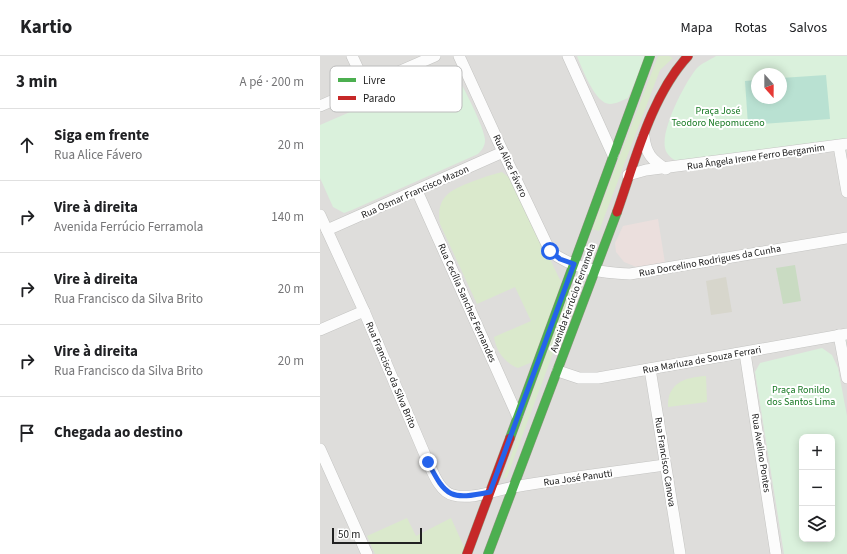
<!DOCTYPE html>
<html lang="pt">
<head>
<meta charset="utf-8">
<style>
  :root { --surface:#fff; --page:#f6f6f6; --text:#202124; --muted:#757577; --line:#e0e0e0 }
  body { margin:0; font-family:"Source Sans 3",sans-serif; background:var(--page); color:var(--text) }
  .controls { position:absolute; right:12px; bottom:12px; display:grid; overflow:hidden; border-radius:8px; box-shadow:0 2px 10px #0003 }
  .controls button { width:36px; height:36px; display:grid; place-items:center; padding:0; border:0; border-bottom:1px solid var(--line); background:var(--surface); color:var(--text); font:20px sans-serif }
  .compass { position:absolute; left:431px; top:12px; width:36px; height:36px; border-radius:50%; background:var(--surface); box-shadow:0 2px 10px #0003; rotate:159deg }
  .scale { position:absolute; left:12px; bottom:10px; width:90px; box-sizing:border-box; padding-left:4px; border:2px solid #212121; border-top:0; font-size:11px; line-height:14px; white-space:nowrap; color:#212121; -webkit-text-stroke:3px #fff; paint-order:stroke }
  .stop { position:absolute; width:12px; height:12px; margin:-9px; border:3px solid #2563eb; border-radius:50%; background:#fff }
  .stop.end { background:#2563eb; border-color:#fff; box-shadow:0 1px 4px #0008 }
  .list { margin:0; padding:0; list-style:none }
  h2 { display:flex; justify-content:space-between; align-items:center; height:52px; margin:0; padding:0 16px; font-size:17px }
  h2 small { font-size:13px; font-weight:400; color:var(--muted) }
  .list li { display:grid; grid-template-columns:26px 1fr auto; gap:12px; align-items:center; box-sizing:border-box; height:72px; padding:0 16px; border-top:1px solid var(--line) }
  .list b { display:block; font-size:15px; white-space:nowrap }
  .list p { margin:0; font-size:13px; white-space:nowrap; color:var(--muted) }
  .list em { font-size:13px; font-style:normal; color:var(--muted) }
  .icon { flex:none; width:22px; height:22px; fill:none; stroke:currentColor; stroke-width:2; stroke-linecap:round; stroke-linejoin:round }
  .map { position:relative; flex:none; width:527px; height:498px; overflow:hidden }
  header { display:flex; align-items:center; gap:24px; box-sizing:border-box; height:56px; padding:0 20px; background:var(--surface); border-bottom:1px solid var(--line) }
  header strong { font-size:19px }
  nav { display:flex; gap:22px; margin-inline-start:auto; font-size:14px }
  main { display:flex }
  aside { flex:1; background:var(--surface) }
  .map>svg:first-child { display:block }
</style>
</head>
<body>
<header>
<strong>Kartio</strong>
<nav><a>Mapa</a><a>Rotas</a><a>Salvos</a></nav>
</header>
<main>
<aside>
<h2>3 min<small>A pé · 200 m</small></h2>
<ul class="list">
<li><svg class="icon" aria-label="ahead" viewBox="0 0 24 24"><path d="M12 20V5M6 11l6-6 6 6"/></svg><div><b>Siga em frente</b><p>Rua Alice Fávero</p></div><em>20 m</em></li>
<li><svg class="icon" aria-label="right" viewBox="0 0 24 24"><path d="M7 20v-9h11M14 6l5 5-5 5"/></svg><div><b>Vire à direita</b><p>Avenida Ferrúcio Ferramola</p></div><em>140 m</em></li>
<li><svg class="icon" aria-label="right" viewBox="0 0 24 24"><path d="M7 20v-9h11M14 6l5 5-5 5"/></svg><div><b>Vire à direita</b><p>Rua Francisco da Silva Brito</p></div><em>20 m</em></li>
<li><svg class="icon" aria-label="right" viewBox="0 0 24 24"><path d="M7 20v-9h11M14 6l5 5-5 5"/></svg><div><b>Vire à direita</b><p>Rua Francisco da Silva Brito</p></div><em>20 m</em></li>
<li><svg class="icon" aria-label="arrive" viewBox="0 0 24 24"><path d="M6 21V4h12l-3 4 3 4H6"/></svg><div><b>Chegada ao destino</b></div></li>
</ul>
</aside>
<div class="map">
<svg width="527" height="498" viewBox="0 0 527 498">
  <rect width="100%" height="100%" fill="#eeedea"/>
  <!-- residential -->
  <path fill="#dedddb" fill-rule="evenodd" d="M0,0H527V498H0ZM437,18H461V42H437ZM482,381H512V483H482Z"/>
  <!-- commercial -->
  <path fill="#ebdfdd" d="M338,163L345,207L319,212L304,206L296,196L295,187L303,170Z"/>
  <!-- construction -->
  <path fill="#d7d6cc" d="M406,221L412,256L391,259L386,225Z"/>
  <!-- grass -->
  <g fill="#dae9cc">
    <path d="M338,0H349L353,2L340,14L279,175L272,173Z"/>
    <path d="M182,116L192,124L241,226L217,304L198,312C185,307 176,295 174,281L211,265L195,231L157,248L120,168C118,158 119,146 127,139C135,130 170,119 182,116Z"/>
    <path d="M249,230L257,233L187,421L183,423Z"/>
    <path d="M386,320L387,346L348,351C347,327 365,321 386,320Z"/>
    <path d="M87,462L96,480L131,462L145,493L144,498H55L47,480Z"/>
  </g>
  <!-- forest -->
  <path fill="#c9dbc2" d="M475,209L481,245L463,248L456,212Z"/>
  <!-- park -->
  <g fill="#daf1dc" fill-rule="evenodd">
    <path d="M257,0H327L308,42C303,44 296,48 290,48C275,48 262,12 257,0Z"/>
    <path d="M396,0H527V84L362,107C356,105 351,103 347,97C336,81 365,26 377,12C382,7 390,4 396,0ZM437,18H461V42H437Z"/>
    <path d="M127,14C130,15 132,15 135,18C142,27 165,73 165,84C165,90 162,94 158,98L32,154L24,157L13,151L0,122V69Z"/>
    <path d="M502,292L512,299L518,312L527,360V498H464L435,316L440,307ZM482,381H512V483H482Z"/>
  </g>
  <!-- pitch -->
  <path fill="#b9e1d2" d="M506,19L510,63L428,69L425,25L437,24V42H461V22Z"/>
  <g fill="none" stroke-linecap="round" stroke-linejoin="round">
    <!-- street casing -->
    <g stroke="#c4c4c2" stroke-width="12">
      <g id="street">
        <path d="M32,0L46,30"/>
        <path d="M139,0L183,96L230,195C252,213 283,217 310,218L527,182"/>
        <path d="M248,0L293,99"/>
        <path d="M0,50L115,0"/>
        <path d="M324,81C326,98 332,104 346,113"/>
        <path d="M519,90L527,136"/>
        <path d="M308,119L326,114L527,88"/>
        <path d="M97,135L197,359"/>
        <path d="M0,159L44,255L108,406C113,417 120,436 133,439C152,444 175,434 194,431C244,422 295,416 345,409"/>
        <path d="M7,174L183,96"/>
        <path d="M0,274L44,255"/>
        <path d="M519,279L527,322"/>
        <path d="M425,297L456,498"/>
        <path d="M330,313L360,498"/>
        <path d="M238,315L259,322H278L527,278"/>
        <path d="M0,393L47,498"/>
      </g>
    </g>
    <!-- fast casing -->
    <g stroke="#959783" stroke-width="10">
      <g id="fast">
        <path d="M190,382L330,0"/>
        <path d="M168,498L297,156"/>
      </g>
    </g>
    <!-- jam casing -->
    <g stroke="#959783" stroke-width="10">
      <g id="jam">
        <path d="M297,156C315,105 331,40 368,0"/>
        <path d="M147,498L190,382"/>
      </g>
    </g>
    <!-- street -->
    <use href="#street" stroke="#fcfcfc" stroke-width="11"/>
    <!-- fast -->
    <use href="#fast" stroke="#4caf50" stroke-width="9"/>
    <!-- jam -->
    <use href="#jam" stroke="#c62828" stroke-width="9"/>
  </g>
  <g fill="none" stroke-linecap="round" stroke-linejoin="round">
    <!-- route -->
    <path stroke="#2563eb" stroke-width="5" d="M108,406C126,442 131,444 170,436L254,208L240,203L230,195"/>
  </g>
  <g text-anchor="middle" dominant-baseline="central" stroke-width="4" stroke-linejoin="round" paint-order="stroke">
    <!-- park labels -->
    <g font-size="10" fill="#167822" stroke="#fff">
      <text x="398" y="55">Praça José<tspan x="398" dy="12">Teodoro Nepomuceno</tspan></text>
      <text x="481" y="334">Praça Ronildo<tspan x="481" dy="12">dos Santos Lima</tspan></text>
    </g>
    <!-- street labels -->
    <g font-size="10" fill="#212121" stroke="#fff">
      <text transform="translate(436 101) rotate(-8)">Rua Ângela Irene Ferro Bergamim</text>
      <text transform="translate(190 110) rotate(65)">Rua Alice Fávero</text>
      <text transform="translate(95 136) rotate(-24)">Rua Osmar Francisco Mazon</text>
      <text transform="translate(390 205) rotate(-10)">Rua Dorcelino Rodrigues da Cunha</text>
      <text transform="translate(253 242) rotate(-70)">Avenida Ferrúcio Ferramola</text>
      <text transform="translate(147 247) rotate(66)">Rua Cecília Sanchez Fernandes</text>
      <text transform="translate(382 304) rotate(-10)">Rua Mariuza de Souza Ferrari</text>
      <text transform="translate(71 319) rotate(67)">Rua Francisco da Silva Brito</text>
      <text transform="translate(441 397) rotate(81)">Rua Avelino Pontes</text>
      <text transform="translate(345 406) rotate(81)">Rua Francisco Canova</text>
      <text transform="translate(258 422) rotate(-8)">Rua José Panutti</text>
    </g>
  </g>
  <!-- legend -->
  <rect x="10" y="10" width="132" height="46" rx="6" fill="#fff" stroke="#bcbcbc" stroke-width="1"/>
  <rect x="18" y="22" width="18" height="4" fill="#4caf50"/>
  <rect x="18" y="40" width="18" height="4" fill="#c62828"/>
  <g font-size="11" fill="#212121">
    <text x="43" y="28">Livre</text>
    <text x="43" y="46">Parado</text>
  </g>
</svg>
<div class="controls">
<button>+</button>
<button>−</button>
<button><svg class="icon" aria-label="layers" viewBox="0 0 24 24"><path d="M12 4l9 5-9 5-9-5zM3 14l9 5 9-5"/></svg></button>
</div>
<svg class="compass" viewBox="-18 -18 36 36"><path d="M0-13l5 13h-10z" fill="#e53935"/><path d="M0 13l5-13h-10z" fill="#757577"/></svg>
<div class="scale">50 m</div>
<div class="stop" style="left:230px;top:195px"></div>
<div class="stop end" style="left:108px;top:406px"></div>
</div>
</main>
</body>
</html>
